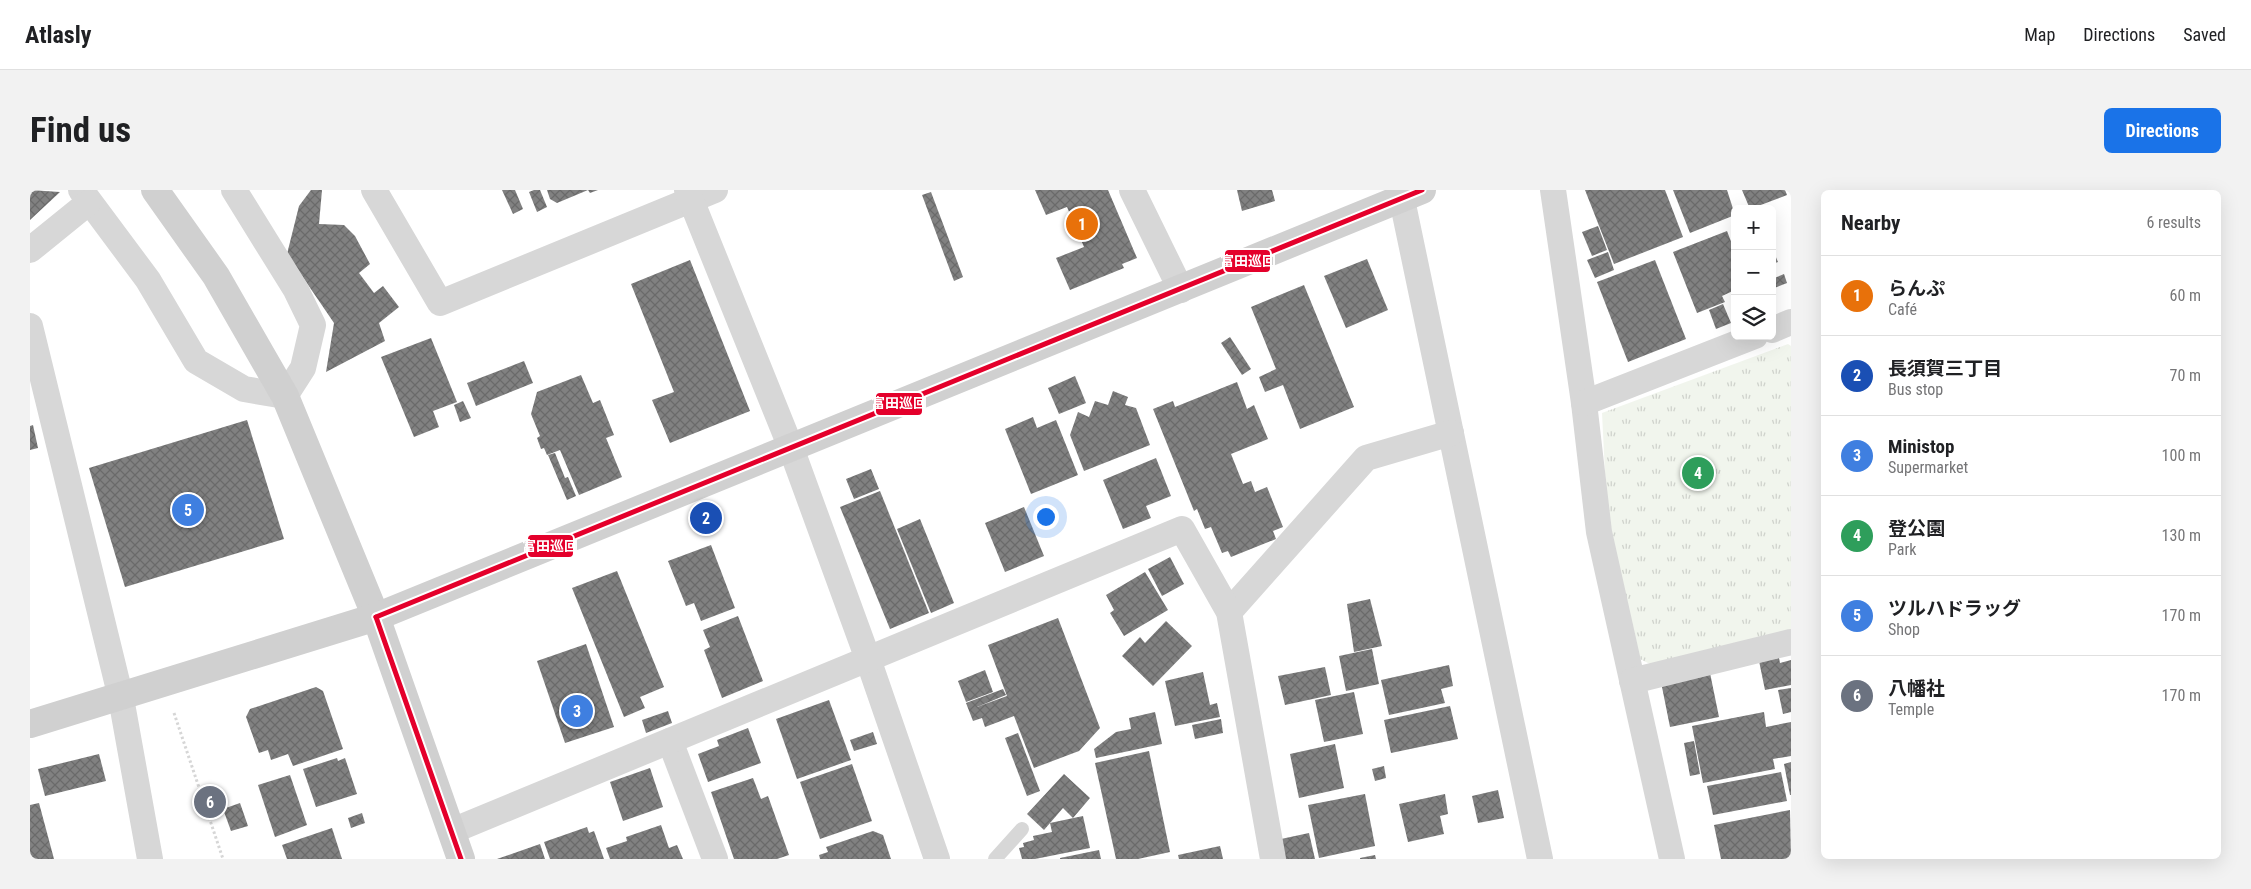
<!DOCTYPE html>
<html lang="en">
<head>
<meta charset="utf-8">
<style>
  :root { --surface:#fff; --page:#f2f2f2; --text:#202124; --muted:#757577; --line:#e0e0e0; --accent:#1a73e8 }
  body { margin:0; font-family:"Roboto Condensed","Noto Sans JP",sans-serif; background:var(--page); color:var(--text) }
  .controls { position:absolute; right:15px; top:15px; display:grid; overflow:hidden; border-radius:8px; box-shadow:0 5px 20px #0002 }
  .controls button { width:45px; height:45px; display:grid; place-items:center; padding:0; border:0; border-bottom:1px solid var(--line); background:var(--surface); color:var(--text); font:25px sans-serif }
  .you { position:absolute; left:1015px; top:326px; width:18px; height:18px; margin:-12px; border:4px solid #fff; border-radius:50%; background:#1a73e8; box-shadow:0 0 0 8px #1a73e833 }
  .badge { display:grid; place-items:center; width:32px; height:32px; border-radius:50%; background:var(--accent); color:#fff; font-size:16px; font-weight:700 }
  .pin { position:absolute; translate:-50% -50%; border:2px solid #fff; box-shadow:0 1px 5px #0006 }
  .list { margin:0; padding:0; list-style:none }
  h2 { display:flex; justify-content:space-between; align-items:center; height:65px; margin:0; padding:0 20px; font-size:21px }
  h2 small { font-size:16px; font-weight:400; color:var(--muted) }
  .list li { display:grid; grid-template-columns:32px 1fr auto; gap:15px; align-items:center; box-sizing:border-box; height:80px; padding:0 20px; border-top:1px solid var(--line) }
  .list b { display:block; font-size:19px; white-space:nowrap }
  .list p { margin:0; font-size:16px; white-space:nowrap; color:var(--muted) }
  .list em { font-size:16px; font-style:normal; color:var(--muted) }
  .icon { flex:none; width:28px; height:28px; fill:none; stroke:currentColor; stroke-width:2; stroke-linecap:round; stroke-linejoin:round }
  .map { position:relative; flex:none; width:1761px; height:669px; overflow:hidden; border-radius:8px }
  header { display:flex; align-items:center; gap:30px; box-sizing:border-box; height:70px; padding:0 25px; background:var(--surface); border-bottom:1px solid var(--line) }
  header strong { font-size:24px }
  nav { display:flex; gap:28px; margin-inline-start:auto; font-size:18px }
  .intro { display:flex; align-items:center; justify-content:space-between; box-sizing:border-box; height:120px; padding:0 30px }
  h1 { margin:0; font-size:35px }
  .button { padding:12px 22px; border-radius:8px; background:var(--accent); color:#fff; font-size:18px; font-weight:700 }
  main { display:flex; gap:30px; padding:0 30px }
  aside { flex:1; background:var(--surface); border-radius:8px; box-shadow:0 5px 20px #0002 }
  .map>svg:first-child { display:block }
</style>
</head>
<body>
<header>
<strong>Atlasly</strong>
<nav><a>Map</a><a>Directions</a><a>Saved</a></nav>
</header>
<div class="intro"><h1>Find us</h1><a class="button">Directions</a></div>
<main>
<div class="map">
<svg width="1761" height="669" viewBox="0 0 1761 669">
  <defs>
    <pattern id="park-tufts" width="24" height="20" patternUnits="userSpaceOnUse" patternTransform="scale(1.25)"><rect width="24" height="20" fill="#f1f5ed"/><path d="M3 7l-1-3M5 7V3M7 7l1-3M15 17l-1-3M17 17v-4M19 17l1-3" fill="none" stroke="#cfd2cc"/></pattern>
    <pattern id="building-cross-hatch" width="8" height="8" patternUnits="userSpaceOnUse" patternTransform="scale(1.25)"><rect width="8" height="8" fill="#818181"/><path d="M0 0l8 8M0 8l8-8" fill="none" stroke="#6a6a6a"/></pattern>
  </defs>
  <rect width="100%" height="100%" fill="#fff"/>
  <!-- park -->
  <path fill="url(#park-tufts)" d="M1758,154L1761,156V441L1622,475L1608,468L1578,343L1572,223Z"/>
  <!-- building -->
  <g fill="url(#building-cross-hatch)">
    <path d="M0,0L30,2L0,30Z"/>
    <path d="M281,0H292L289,34L314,35L325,46L340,74L329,83L344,103L353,96L369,117L349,133L355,151L296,182L304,133L257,64L269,16Z"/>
    <path d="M472,0H485L493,19L483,24Z"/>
    <path d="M504,0H510L517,17L507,22L499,2Z"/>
    <path d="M517,0H568L560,3L558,0L527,13L520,9Z"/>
    <path d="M1005,0H1078L1107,68L1092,74L1094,78L1040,100L1026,68L1054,57L1037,17L1016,25Z"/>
    <path d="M1207,0H1242L1245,11L1212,21Z"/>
    <path d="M1555,0H1635L1653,47L1584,74Z"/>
    <path d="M1643,0H1697L1705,25L1660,43Z"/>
    <path d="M1712,0H1755L1757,5L1720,19Z"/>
    <path d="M901,2L933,87L924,91L892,5Z"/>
    <path d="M1568,36L1577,60L1562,66L1552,42Z"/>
    <path d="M1697,41L1705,62V100L1692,106L1695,112L1667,123L1643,62Z"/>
    <path d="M1742,58L1748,72L1742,74Z"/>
    <path d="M1578,62L1584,80L1565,88L1557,70Z"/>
    <path d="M1337,69L1358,120L1316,138L1294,86Z"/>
    <path d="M660,70L720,221L640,253L622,210L644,202L601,94Z"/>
    <path d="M1625,70L1656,149L1598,172L1567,92Z"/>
    <path d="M1754,84L1757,93L1742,99V89Z"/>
    <path d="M1274,95L1324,217L1270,239L1253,195L1235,202L1229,187L1246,179L1221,117Z"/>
    <path d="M1693,114L1701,133L1686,139L1679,120Z"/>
    <path d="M1200,147L1221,179L1212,185L1191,153Z"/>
    <path d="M401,148L427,212L403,221L409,237L384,247L351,167Z"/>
    <path d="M494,171L503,193L446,216L437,193Z"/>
    <path d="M551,185L563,213L570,210L584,245L576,248L592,287L549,305L530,260L517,265L514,258L511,259L507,248L510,246L501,224L507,202Z"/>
    <path d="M1045,186L1056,213L1029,224L1018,198Z"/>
    <path d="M1207,192L1217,219L1224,215L1238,249L1201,264L1213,294L1221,291L1225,302L1237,297L1253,337L1243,341L1246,349L1201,367L1198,361L1192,363L1181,337L1175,339L1167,319L1164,321L1123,219L1143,211L1145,217Z"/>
    <path d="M1083,201L1098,207L1095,215L1106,218L1120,255L1054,281L1040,245L1048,222L1059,227L1065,211L1078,215Z"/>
    <path d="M433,211L441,228L430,232L424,215Z"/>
    <path d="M1003,227L1007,238L1026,230L1048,285L1001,304L975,239Z"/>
    <path d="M217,230L254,349L95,397L59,278Z"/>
    <path d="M3,235L8,258L0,260V236Z"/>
    <path d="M525,263L535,288L538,287L546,306L537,310L518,265Z"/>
    <path d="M1126,268L1141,306L1116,316L1121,328L1093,339L1073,290Z"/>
    <path d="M841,279L849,299L824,309L816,289Z"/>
    <path d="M850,301L899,423L860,439L810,317Z"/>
    <path d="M994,317L1014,366L975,382L955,333Z"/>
    <path d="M890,329L924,413L901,423L867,339Z"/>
    <path d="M681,355L705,418L671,431L664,413L656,416L638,371Z"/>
    <path d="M1140,367L1154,394L1132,406L1118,379Z"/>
    <path d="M587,381L634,497L610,507L615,518L594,527L542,398Z"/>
    <path d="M1115,382L1138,420L1094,446L1080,423L1084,420L1076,405Z"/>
    <path d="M1340,409L1352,456L1324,462L1317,414Z"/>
    <path d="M708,426L733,491L692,508L674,460L680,457L673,440Z"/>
    <path d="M1028,428L1070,538L1049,561L1004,578L984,526L955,537L952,528L943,531L936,513L973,499L976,505L947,517L977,506L958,455Z"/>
    <path d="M1136,431L1162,456L1123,496L1092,466L1110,447L1115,453Z"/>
    <path d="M556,454L584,537L535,553L507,471Z"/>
    <path d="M1342,459L1349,494L1316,501L1309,466Z"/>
    <path d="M1749,468L1750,473L1761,470V495L1735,500L1729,471Z"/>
    <path d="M1419,475L1423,496L1411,499L1415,513L1359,525L1351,490Z"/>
    <path d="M1295,477L1301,505L1255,515L1248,486Z"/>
    <path d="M955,480L963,502L936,512L928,491Z"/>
    <path d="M1173,482L1180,515L1187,513L1190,527L1145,536L1135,491Z"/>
    <path d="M1680,483L1689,527L1640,537L1631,492Z"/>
    <path d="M286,497L293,501L313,559L263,576L258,564L241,570L238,560L229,563L216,527L220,519Z"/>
    <path d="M1761,498V522L1753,524L1748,500Z"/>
    <path d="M1324,502L1333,544L1294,552L1285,510Z"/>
    <path d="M799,510L821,570L767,589L746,529Z"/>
    <path d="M1420,516L1428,549L1361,563L1354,530Z"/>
    <path d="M638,521L642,533L616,543L612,530Z"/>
    <path d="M1125,522L1132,554L1066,568L1064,559L1086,542L1101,539L1099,528Z"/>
    <path d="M1734,522L1736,537L1761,532V566L1743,569L1745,579L1673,593L1662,536Z"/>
    <path d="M1191,529L1193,543L1165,549L1162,535Z"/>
    <path d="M718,538L731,573L678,592L668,564L689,556L687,550Z"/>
    <path d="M843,542L847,554L824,561L820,550Z"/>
    <path d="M988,543L1010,601L997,606L975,548Z"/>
    <path d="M1664,551L1670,584L1660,586L1654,553Z"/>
    <path d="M1305,554L1314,598L1269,608L1260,564Z"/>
    <path d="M1119,561L1140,662L1108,669H1086L1065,573Z"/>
    <path d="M69,564L76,591L15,606L8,579Z"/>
    <path d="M307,568L308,571L315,568L327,604L286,617L273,579Z"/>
    <path d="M1761,572V605H1760L1754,574Z"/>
    <path d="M822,574L842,631L790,649L770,592Z"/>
    <path d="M1354,576L1356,588L1345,591L1342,579Z"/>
    <path d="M620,578L633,617L593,631L580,592Z"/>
    <path d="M1751,582L1757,611L1683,625L1677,596Z"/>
    <path d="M1034,584L1060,608L1043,628L1033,618L1014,640L997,624Z"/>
    <path d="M260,585L277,635L245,647L228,595Z"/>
    <path d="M723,588L731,609L738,606L759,665L747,669H704L681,602Z"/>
    <path d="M1468,600L1474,628L1448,633L1442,606Z"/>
    <path d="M1335,604L1345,656L1289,668L1278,615Z"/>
    <path d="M1415,604L1418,624L1410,626L1414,644L1378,652L1369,614Z"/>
    <path d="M9,613L24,669H0V615Z"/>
    <path d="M210,613L218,636L201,641L193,619Z"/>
    <path d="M1760,620L1761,669H1691L1684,635Z"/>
    <path d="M332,623L335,633L321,638L318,628Z"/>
    <path d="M1053,626L1060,658L1005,669H992L989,658L994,657L993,653L1004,650L1003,646L1022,642L1020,633Z"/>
    <path d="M631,635L639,658L647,655L653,669H580L576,658L597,651L596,647Z"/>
    <path d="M557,637L559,643L564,641L574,669H520L514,652Z"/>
    <path d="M302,638L312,669H257L252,655Z"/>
    <path d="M843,641L853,645L861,669H790L789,665L798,662L796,657Z"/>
    <path d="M1279,643L1285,669H1255L1251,649Z"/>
    <path d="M510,654L515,669H467Z"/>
    <path d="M1190,656L1193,669H1149L1148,665Z"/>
    <path d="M1069,660L1071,669H1030V668Z"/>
    <path d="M1345,665L1346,669H1330V668Z"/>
  </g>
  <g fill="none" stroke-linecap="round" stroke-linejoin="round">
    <!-- path -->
    <path stroke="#d6d6d6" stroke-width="3" stroke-dasharray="2.5 2.5" stroke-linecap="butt" d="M144,523L193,669"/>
    <!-- lane -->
    <path stroke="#d7d7d7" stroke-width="14" d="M965,669L992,639"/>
    <!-- street -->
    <g stroke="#d7d7d7" stroke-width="26">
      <path d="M51,0L118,90L166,171L214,199L255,206L273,178L283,135L266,100L204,0"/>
      <path d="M344,0L410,113L685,0"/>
      <path d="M657,0L761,258L838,469L907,669"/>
      <path d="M1102,0L1151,100"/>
      <path d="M1370,0L1510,669"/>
      <path d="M1523,0L1554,213L1569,342L1642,669"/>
      <path d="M0,60L58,13"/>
      <path d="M0,136L91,508L120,669"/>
      <path d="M1742,140L1761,132"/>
      <path d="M1554,213L1725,146"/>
      <path d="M1199,422L1336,268L1421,243"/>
      <path d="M1602,491L1761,452"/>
      <path d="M640,551L685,669"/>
      <path d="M422,641L1152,339L1199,422L1243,669"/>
    </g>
    <!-- secondary -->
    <g stroke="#d0d0d0" stroke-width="28">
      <path d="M125,0L186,86L255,206L346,427L431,669"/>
      <path d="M0,534L346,427L1392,0"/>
    </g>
    <!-- bus-1 casing -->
    <g stroke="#fff" stroke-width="9">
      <g id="bus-1">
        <path d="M346,427L1392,0"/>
        <path d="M346,427L431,669"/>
      </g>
    </g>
    <!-- bus-1 -->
    <use href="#bus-1" stroke="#e4002b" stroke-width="5"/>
  </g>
  <g stroke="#fff" stroke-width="2">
    <rect x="1194" y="59" width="47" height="24" rx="5" fill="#e4002b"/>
    <rect x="845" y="202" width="48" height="24" rx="5" fill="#e4002b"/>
    <rect x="497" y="344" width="47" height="24" rx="5" fill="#e4002b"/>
  </g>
  <g font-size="14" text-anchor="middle" font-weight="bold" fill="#fff">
    <text x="1218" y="76">富田巡回</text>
    <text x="869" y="218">富田巡回</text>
    <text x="520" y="361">富田巡回</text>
  </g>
</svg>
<div class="controls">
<button>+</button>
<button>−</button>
<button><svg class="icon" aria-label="layers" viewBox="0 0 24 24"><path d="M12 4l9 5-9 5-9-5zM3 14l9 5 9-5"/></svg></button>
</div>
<div class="you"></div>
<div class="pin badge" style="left:1052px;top:34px;background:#e8710a">1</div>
<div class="pin badge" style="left:676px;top:328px;background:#1a4fb4">2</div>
<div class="pin badge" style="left:547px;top:521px;background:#3f7fe0">3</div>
<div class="pin badge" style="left:1668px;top:283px;background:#2e9e5b">4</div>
<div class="pin badge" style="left:158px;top:320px;background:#3f7fe0">5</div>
<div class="pin badge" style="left:180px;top:612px;background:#6b7280">6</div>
</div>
<aside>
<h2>Nearby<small>6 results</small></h2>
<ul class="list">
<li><span class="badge" style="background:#e8710a">1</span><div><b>らんぷ</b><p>Café</p></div><em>60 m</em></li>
<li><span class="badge" style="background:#1a4fb4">2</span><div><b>長須賀三丁目</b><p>Bus stop</p></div><em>70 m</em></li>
<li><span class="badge" style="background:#3f7fe0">3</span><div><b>Ministop</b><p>Supermarket</p></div><em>100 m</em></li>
<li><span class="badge" style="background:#2e9e5b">4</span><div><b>登公園</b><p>Park</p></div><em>130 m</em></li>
<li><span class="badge" style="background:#3f7fe0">5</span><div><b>ツルハドラッグ</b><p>Shop</p></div><em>170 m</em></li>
<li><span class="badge" style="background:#6b7280">6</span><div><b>八幡社</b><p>Temple</p></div><em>170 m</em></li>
</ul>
</aside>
</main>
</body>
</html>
